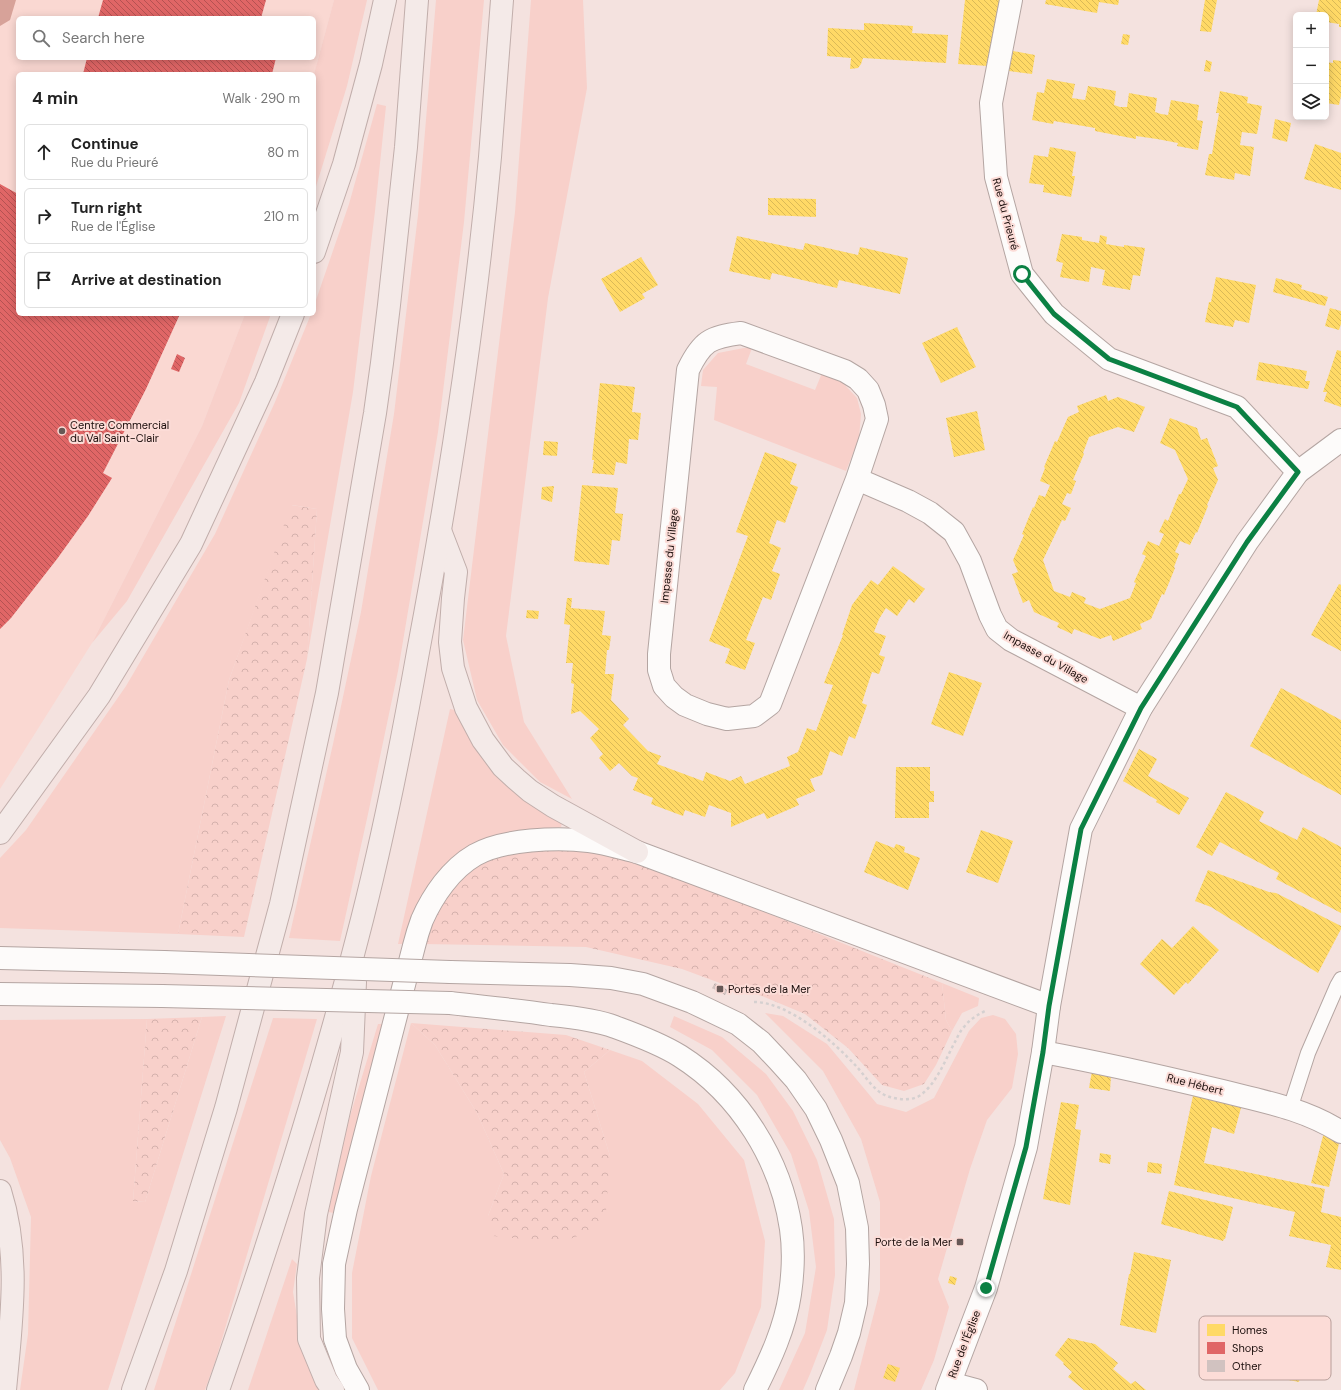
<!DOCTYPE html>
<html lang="en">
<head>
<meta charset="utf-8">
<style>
  :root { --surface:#fff; --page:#f2f2f2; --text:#222; --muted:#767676; --line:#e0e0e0 }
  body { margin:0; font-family:"DM Sans",sans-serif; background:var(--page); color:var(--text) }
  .controls { position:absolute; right:12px; top:12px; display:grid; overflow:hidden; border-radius:6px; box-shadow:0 2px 10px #0003 }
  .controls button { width:36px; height:36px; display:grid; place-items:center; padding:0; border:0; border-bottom:1px solid var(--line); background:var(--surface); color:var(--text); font:20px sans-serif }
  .stop { position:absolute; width:12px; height:12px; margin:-9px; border:3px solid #0b8043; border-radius:50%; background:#fff }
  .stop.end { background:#0b8043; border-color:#fff; box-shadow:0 1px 4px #0008 }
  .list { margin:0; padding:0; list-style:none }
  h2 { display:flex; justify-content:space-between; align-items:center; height:52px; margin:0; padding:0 16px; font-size:17px }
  h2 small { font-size:13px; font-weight:400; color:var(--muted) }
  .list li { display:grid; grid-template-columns:26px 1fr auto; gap:12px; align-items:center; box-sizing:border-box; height:56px; margin:0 8px 8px; padding:0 8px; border:1px solid var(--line); border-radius:6px }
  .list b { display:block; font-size:15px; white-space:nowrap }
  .list p { margin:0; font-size:13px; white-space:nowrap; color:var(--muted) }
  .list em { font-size:13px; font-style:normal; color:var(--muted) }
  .icon { flex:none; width:22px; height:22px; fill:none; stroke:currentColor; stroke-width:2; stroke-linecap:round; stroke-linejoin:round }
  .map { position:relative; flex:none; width:1341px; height:1390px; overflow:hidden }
  .search { position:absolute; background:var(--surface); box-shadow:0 2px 10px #0003; left:16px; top:16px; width:300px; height:44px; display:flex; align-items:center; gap:10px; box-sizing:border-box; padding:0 14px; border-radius:6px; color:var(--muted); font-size:15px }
  .panel { position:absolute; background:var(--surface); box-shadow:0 2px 10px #0003; left:16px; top:72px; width:300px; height:244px; border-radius:6px }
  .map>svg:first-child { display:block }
</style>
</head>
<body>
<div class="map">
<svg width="1341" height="1390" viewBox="0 0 1341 1390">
  <defs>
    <pattern id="forest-crowns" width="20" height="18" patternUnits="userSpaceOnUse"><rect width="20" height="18" fill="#f8d0ca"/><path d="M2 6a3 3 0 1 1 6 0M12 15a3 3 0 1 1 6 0" fill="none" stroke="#d4b1ac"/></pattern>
    <pattern id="homes-back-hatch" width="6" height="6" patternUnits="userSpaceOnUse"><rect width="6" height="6" fill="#ffd966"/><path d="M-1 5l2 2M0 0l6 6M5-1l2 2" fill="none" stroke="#dab957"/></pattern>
    <pattern id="shops-back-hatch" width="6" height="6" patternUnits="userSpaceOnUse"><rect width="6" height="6" fill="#e06666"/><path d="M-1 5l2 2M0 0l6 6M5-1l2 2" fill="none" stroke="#b55252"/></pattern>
    <pattern id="building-back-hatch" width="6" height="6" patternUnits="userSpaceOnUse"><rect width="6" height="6" fill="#d1c2c0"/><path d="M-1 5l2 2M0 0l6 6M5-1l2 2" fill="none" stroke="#b3a6a4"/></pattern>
  </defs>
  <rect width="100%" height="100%" fill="#f4e2df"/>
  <!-- built -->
  <path fill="#fad8d2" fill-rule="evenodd" d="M0,0H334L314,74H18V314H245L202,426L92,643L0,789ZM18,18H314V58H18Z"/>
  <!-- green -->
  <g fill="#f8d0ca">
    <path d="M334,0H367L347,86L314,193V74Z"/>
    <path d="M436,0H484L464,222L438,432L398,671L368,814L340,941L289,938L333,744L361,612L394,414L418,215Z"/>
    <path d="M531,0H583L587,88L548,298L506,636L524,722L572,799L540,782L503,745L477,700L463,640L515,212Z"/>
    <path d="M377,104L386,106L375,211L353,392L307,659L317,509L292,505L229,680L178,934L0,928V858L26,830L126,686L215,534L275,402L311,314H314V306L349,204Z"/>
    <path d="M245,314H271L239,403L127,601L92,643L202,426Z"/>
    <path d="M744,348H752L746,364L815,390L822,373L842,382L857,398L861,414L859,438L846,471L714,420L717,387L701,386L703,370L718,353Z"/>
    <path d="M450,709L459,711L562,823L561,827L521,830L478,844L448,862L427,894L406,944H398Z"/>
    <path d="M942,983L979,998L978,1006L962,1013L952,1031L946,1020Z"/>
    <path d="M765,1013L783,1016L827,1044L877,1104L906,1112L934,1098L969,1031L981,1018L993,1015L1005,1019L1016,1034L1018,1054L1012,1088L987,1120L970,1169L938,1279L949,1307L934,1360L921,1390H854L880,1290V1202L861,1139L823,1071Z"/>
    <path d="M226,1016L169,1199L108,1390H20L28,1334L31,1217L10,1158L0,1140V1020L147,1019L133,1201L145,1202L202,1017Z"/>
    <path d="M674,1016L722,1037L766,1074L793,1111L817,1160L834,1219L835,1275L827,1330L810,1374L803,1390H779L805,1333L816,1267L809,1211L791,1154L757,1095L712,1050L670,1027Z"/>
    <path d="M273,1018L317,1019L216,1359L205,1390H154Z"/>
    <path d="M411,1023L435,1045L477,1113L504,1174L488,1216L610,1156L584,1072L610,1050L642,1061L698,1104L744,1160L765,1241L761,1307L735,1373L720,1390H378L352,1338V1273L371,1176Z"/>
    <path d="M378,1024H388L338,1214L329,1212L333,1182L344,1136Z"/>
    <path d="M292,1259L297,1264L293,1292L301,1341L320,1390H248Z"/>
  </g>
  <!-- forest -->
  <g fill="url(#forest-crowns)">
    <path d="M291,505L317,509L307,659L244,937L178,934L229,680Z"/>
    <path d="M579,847L639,862L942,983L946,1020L952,1031L936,1065L924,1084L904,1091L882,1085L848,1048L805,1014L762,996L736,989L682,969L586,947L422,944L437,905L468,868L516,849Z"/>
    <path d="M202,1017L145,1202L133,1201L147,1019Z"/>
    <path d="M411,1023L566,1035L610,1050L584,1072L610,1156L605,1225L560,1243L493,1236L488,1216L504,1174L477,1113L435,1045Z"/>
  </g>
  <!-- water -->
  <path fill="#d7a299" d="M0,0H16L10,20L0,26Z"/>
  <!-- homes -->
  <g fill="url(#homes-back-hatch)">
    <path d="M965,0H1001L988,66L958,64Z"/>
    <path d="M1046,0H1119L1118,5L1099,2L1097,13L1045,4Z"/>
    <path d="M1205,0H1217L1211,32L1200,31Z"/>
    <path d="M1319,0H1341V27H1339V24L1326,22V15H1316Z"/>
    <path d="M864,23L913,26L912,33L948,35L946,63L863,58L861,64L858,68L850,69L851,58L827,56L828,28L864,30Z"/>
    <path d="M1123,34L1130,35L1128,45L1121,44Z"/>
    <path d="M1013,51L1035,55L1032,74L1009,71Z"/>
    <path d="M1206,60L1212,62L1210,72L1204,71Z"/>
    <path d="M1333,60L1341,61V96L1339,105L1326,103V62L1333,63Z"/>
    <path d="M1047,79L1075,84L1072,98L1085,100L1088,86L1116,91L1114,105L1120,107H1127L1129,93L1157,98L1155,112L1161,114L1168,115L1171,100L1199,105L1197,120L1203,121L1198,150L1177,146L1178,143L1157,139L1136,136V139L1095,131V128L1054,121L1053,124L1032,120L1037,92L1044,93Z"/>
    <path d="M1220,91L1248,97L1247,103L1262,106L1257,134L1242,132L1240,145L1254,147L1250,176L1235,173L1234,180L1205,175L1209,154H1212L1219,113H1216Z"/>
    <path d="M1275,119L1291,123L1287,142L1272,138Z"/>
    <path d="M1315,144L1341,153V190L1304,179Z"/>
    <path d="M1050,147L1076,152L1072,176H1075L1071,197L1043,192L1044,185L1029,183L1034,155L1048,157Z"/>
    <path d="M768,198L816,199V217L768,215Z"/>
    <path d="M1062,234L1082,237V240L1099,243L1100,235L1104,236L1107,237L1106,244L1124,247V245L1145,248L1140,276L1133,275L1130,290L1102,285L1105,270L1091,267L1089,282L1060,277L1063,263L1056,261Z"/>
    <path d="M737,236L803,250L805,243L858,255L860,247L908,258L900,294L839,280L837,288L772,273L770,280L729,271Z"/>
    <path d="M641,257L658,285L642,294L645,298L620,312L601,279Z"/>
    <path d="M1216,277L1256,285L1249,323L1235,320L1233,327L1205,322L1209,302H1211Z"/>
    <path d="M1276,278L1302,285L1301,289L1328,297L1325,306L1273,292Z"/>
    <path d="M1330,308L1341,311V324L1339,330L1325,326Z"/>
    <path d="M957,327L976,367L941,383L922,343Z"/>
    <path d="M1337,350L1341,351V407L1324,401L1327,392H1323Z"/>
    <path d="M1259,362L1307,371L1305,381H1310L1308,389L1256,380Z"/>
    <path d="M600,383L635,387L632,412L641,413L638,440L629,439L627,464L616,462L614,475L592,473L594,460H592Z"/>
    <path d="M1106,395L1108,401L1118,397L1145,407L1134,432L1118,427L1089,437L1083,453L1084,454L1073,480L1076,481L1071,494L1067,493L1062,504L1071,508L1065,521L1062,520L1043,560L1054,591L1070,597L1072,592L1086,598L1084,603L1100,609L1130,598L1136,583L1134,582L1146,556L1142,554L1148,541L1159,546L1164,534L1159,532L1165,519L1168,521L1179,494H1181L1188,479L1175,450L1160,443L1170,418L1197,428L1201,440L1207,438L1218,466L1213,468L1218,480L1207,505L1208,506L1197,533L1196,532L1190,545L1180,541L1175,552L1179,554L1174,567L1175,568L1164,595L1162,594L1151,619L1140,624L1142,629L1113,641L1111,635L1100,639L1074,629L1072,634L1057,627L1059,623L1034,612L1029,600L1023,603L1012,574L1018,572L1013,560L1024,535L1022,534L1033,507L1034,508L1039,495L1045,497L1050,485L1040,481L1045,468L1044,467L1055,441L1057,442L1068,417L1079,412L1077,406Z"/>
    <path d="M977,411L985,450L954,457L946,418Z"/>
    <path d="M544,441L558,442L557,456L543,455Z"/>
    <path d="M765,452L797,464L790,484L798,487L785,523L777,520L769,543L781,548L772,571L780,574L771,600L763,597L754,620L746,640L755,643L745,670L725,663L730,649L709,641L748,536L736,532Z"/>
    <path d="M582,485L618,488L615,513L623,514L620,541L612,540L609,565L574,561Z"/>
    <path d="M554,486L552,502L541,499L542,487Z"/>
    <path d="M893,566L925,589L914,603L909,599L897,616L886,608L879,619L874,632L886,636L879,655L885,657L879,674L872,672L868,684L862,703L867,705L855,739L849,736L842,756L830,751L822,775L810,779L815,791L796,799L799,805L767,819L764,813L731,827V813L709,805L705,817L685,810L683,816L651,804L653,798L633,790L638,778L632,776L619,763L610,771L599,758L603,754L590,738L599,729L580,711L571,714L574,684L571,683L573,663H566L570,625L564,624L567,598H572L571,608L605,611L602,635L611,636L609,650H607L605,674H614L611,700L629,719L623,725L648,751L661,756L657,764L703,781L706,772L730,781L741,776L745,784L790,766L787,757L798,752L807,728L816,731L833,685L824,683L843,635H842L852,605L871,580L878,585Z"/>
    <path d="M1339,584L1341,585V651L1311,635Z"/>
    <path d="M527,610L539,611L538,619L526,618Z"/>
    <path d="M949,672L982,683L963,736L931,724Z"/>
    <path d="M1281,688L1341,720V795L1250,746Z"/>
    <path d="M1139,749L1157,759L1148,776L1189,798L1179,815L1156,802L1157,800L1123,781Z"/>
    <path d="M896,767H930V791H934V802H929V818H895Z"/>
    <path d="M1226,792L1264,812L1259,821L1297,840L1303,827L1341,847V913L1276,879L1279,873L1220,842L1212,856L1196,847Z"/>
    <path d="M981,830L1013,841L998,883L966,872Z"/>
    <path d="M876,841L894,848L896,844L905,847L904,852L920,858L908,890L864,872Z"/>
    <path d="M1208,870L1269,892L1276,893L1341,926V929L1318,973L1211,907L1195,901Z"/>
    <path d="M1193,926L1219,950L1188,984L1186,982L1174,995L1140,964L1162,939L1172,948Z"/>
    <path d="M1092,1071L1111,1075L1110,1091L1089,1088Z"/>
    <path d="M1194,1091L1242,1104L1234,1134L1212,1127L1204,1163L1325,1189L1321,1212L1341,1217V1270L1326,1267L1331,1245L1289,1236L1295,1212L1174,1185Z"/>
    <path d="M1061,1102L1079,1105L1075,1129L1081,1130L1070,1205L1043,1199Z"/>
    <path d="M1324,1132L1340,1139L1329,1187L1311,1183Z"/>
    <path d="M1100,1153L1111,1155L1110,1164L1099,1162Z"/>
    <path d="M1148,1162L1162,1164L1161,1174L1147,1172Z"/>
    <path d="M1169,1191L1233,1207L1225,1239H1224L1223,1241L1161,1224Z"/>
    <path d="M1134,1252L1171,1260L1156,1333L1120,1325L1129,1274H1130Z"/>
    <path d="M950,1276L957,1278L955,1285L948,1283Z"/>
    <path d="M1068,1338L1095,1344L1118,1363L1113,1369L1131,1384L1135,1381L1146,1390H1084L1068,1377L1072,1372L1063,1364L1064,1363L1055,1355Z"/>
    <path d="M1273,1342L1308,1348L1305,1366H1302L1299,1382L1268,1376Z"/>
    <path d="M888,1364L900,1368L895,1382L883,1378Z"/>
  </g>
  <!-- shops -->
  <g fill="url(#shops-back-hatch)">
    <path d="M103,0H266L261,18H98Z"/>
    <path d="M87,58H276L272,74H83Z"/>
    <path d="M0,184L18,194V314H180L146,389L103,473L112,478L88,516L57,559L11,618L0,629Z"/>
    <path d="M177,354L185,358L179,372L171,369Z"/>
  </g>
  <!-- building -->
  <path fill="url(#building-back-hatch)" d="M715,983L728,990L725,995L712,988Z"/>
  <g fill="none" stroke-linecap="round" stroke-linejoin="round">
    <!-- service casing -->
    <g stroke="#b4a5a2" stroke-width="16">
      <path id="service" d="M1290,1109L1308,1053L1337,986L1341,979"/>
    </g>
    <!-- minor casing -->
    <g stroke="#b4a5a2" stroke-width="24">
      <g id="minor">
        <path d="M1298,472L1341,440"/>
        <path d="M857,479L770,704L754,716L727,719L707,714L685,705L674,697L664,686L659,670V654L688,370C702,341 710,337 741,333L845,371L858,379L868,390L874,405L877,419L857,479L908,501L930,513L954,532L970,561L990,615L997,629L1011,640L1141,708"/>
        <path d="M1043,1052C1102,1063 1160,1076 1218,1090C1261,1101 1303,1108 1341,1132"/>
      </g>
    </g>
    <!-- tertiary casing -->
    <g stroke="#b4a5a2" stroke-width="24">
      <g id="tertiary">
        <path d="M950,1383L976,1390"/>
        <path d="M358,1390L346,1369L335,1339L333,1309L334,1264L346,1209L414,946C416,938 419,928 422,920C433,895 451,869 475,855C503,839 558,837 589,841C605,843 621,848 637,852L1049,1006"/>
        <path d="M947,1390L986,1288L1026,1147L1043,1052L1049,1006L1081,829L1141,708L1247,542L1298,472L1237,407L1109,359L1054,314L1022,274L996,177L991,103L1011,0"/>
      </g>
    </g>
    <!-- secondary casing -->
    <g stroke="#b4a5a2" stroke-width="24">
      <g id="secondary">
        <path d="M0,958L164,962"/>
        <path d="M450,972L570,975L611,978L643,984L692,1002L738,1024L761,1042L778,1060L796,1080L816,1109L831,1140L848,1183L857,1228L858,1264L856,1303L849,1333L841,1356L827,1390"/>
        <path d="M0,994L162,996"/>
        <path d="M450,1003C484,1007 518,1010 551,1015C571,1017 597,1020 615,1027C637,1035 661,1044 680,1056C740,1094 781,1160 791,1229C794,1250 793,1273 790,1294C785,1328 770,1360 755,1390"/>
      </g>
    </g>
    <!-- trunk casing -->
    <g stroke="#c1aeab" stroke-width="24">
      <g id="trunk">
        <path d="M314,252L344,164L371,64L385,0"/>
        <path d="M441,533L456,572L453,598L450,642L453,668L466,708L483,740L503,767L516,779L530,791L553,806L637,852"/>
        <path d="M0,833L99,696L191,544L266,382L293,314"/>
        <path d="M0,1191C21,1257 11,1323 5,1390"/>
        <path d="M133,1390L176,1271L226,1108L281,904L327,693L375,413L382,363L389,305L406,147L417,0"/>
        <path d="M218,1390C270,1241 318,1091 357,939C382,844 401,748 418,652C449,488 475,323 490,157C494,105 498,52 502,0"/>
        <path d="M333,1390L326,1380L309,1339L308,1278L316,1214L352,1052L355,982"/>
      </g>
    </g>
    <!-- path -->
    <path stroke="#d5d0d0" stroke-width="2.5" stroke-dasharray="3 3" stroke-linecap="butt" d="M754,1002C789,1002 834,1042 857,1067C867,1078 875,1093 890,1097C900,1100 914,1101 922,1094C938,1081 946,1058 956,1040C958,1036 960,1031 964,1027C969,1020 977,1015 985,1011"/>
    <!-- service -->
    <use href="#service" stroke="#fdfbfa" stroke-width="14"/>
    <!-- minor -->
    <use href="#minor" stroke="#fdfbfa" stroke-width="22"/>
    <!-- tertiary -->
    <use href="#tertiary" stroke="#fdfbfa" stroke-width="22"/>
    <!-- secondary -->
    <use href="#secondary" stroke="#fdfbfa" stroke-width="22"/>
    <!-- trunk -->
    <use href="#trunk" stroke="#f4eae8" stroke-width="22"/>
    <!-- secondary-bridge casing -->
    <g stroke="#b4a5a2" stroke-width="24" stroke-linecap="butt">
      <g id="secondary-bridge">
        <path d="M164,962L450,972"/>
        <path d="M162,996L450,1003"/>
      </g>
    </g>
    <!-- secondary-bridge -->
    <use href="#secondary-bridge" stroke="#fdfbfa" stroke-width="22"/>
  </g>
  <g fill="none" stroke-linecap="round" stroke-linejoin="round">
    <!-- route -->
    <path stroke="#0b8043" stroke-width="5" d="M986,1288L1026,1147L1043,1052L1049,1006L1081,829L1141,708L1247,542L1298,472L1237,407L1109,359L1054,314L1022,274"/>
  </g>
  <!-- markers -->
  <g fill="#675856" stroke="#fcdcd7" stroke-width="1.5">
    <circle cx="62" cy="431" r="4"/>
    <rect x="716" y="985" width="8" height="8" rx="2"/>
    <rect x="956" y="1238" width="8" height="8" rx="2"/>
  </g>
  <g text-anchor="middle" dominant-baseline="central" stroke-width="4" stroke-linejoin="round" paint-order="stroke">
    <!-- street labels -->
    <g font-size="11" fill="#1b0e0c" stroke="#fcdcd7">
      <text transform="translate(1006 214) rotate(75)">Rue du Prieuré</text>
      <text transform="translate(669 556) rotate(-84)">Impasse du Village</text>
      <text transform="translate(1046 657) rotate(29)">Impasse du Village</text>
      <text transform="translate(1195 1084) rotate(14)">Rue Hébert</text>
      <text transform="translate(964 1344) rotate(-69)">Rue de l'Église</text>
    </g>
    <!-- poi labels -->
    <g font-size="11" fill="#1b0e0c" stroke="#fcdcd7" text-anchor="start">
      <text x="70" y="425">Centre Commercial<tspan x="70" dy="13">du Val Saint-Clair</tspan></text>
      <text x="728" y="989">Portes de la Mer</text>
      <text x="952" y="1242" text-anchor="end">Porte de la Mer</text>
    </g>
  </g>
  <!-- legend -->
  <rect x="1199" y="1316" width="132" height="64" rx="6" fill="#fcdcd7" stroke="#b89e9a" stroke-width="1"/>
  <rect x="1207" y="1324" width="18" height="12" fill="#ffd966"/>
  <rect x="1207" y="1342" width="18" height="12" fill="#e06666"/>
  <rect x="1207" y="1360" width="18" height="12" fill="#d1c2c0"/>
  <g font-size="11" fill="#1b0e0c">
    <text x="1232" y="1334">Homes</text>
    <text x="1232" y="1352">Shops</text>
    <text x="1232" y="1370">Other</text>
  </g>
</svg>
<div class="controls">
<button>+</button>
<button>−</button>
<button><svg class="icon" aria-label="layers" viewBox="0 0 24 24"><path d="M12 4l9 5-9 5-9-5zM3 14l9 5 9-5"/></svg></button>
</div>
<div class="stop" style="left:1022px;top:274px"></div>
<div class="stop end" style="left:986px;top:1288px"></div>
<div class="search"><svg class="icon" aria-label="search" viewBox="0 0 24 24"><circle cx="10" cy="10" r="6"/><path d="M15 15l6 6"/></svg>Search here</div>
<section class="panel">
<h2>4 min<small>Walk · 290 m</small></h2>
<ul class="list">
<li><svg class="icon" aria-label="ahead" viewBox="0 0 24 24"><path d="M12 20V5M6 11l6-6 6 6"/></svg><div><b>Continue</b><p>Rue du Prieuré</p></div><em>80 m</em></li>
<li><svg class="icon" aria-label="right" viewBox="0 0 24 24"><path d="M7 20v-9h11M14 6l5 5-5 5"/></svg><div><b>Turn right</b><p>Rue de l'Église</p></div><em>210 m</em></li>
<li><svg class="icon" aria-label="arrive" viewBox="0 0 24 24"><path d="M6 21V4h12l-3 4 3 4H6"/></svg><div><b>Arrive at destination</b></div></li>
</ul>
</section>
</div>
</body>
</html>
